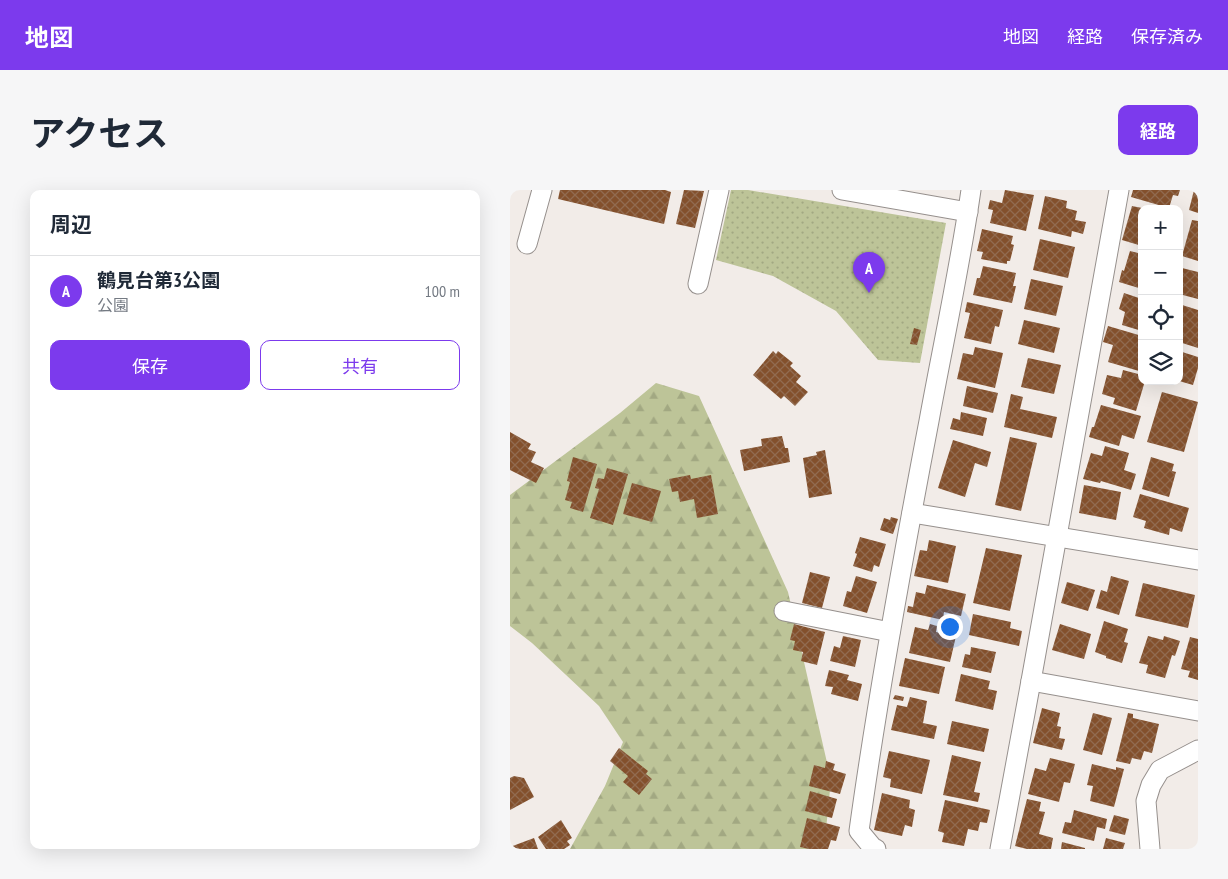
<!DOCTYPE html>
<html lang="ja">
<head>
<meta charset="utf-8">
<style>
  :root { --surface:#fff; --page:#f6f6f7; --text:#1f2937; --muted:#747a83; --line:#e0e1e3; --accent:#7c3aed }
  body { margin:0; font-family:"PT Sans Narrow","Noto Sans JP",sans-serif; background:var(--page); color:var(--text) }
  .controls { position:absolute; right:15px; top:15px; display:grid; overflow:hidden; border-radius:10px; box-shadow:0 5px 20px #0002 }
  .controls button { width:45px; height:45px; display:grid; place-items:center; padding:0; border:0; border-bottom:1px solid var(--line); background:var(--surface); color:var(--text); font:25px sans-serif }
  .you { position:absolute; left:439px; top:436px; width:18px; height:18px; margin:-12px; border:4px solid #fff; border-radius:50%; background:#1a73e8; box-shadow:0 0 0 8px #1a73e833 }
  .badge { display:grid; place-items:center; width:32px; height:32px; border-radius:50%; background:var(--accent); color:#fff; font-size:16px; font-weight:700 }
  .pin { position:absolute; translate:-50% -41px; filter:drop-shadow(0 1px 2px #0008) }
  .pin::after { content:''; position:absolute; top:26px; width:18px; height:15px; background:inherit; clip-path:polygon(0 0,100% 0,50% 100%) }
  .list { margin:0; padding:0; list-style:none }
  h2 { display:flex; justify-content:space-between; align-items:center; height:65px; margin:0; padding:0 20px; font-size:21px }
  h2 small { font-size:16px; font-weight:400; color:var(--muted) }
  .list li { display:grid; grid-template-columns:32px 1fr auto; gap:15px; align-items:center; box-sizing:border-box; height:70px; padding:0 20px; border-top:1px solid var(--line) }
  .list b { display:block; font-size:19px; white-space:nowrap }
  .list p { margin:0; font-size:16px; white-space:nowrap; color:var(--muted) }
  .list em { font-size:16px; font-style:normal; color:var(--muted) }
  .actions { display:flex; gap:10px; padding:15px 20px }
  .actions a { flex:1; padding:11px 0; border:1px solid var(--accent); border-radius:10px; text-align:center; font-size:18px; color:var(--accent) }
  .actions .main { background:var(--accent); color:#fff }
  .icon { flex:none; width:28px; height:28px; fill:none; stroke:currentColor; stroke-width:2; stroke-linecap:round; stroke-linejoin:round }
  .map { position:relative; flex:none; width:688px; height:659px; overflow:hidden; border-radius:10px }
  header { display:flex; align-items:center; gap:30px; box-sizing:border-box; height:70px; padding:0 25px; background:var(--accent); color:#fff }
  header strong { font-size:24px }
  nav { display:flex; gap:28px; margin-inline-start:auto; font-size:18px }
  .intro { display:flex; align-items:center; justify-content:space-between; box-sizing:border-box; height:120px; padding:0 30px }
  h1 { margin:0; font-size:35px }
  .button { padding:12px 22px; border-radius:10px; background:var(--accent); color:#fff; font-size:18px; font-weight:700 }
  main { display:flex; gap:30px; padding:0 30px }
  aside { flex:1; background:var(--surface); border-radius:10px; box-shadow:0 5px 20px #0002 }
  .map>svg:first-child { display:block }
</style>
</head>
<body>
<header>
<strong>地図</strong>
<nav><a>地図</a><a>経路</a><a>保存済み</a></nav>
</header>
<div class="intro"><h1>アクセス</h1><a class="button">経路</a></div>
<main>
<aside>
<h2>周辺<small></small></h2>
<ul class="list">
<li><span class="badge">A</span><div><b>鶴見台第3公園</b><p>公園</p></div><em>100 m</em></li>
</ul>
<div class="actions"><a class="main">保存</a><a>共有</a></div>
</aside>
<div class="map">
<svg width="688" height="659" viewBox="0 0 688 659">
  <defs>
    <pattern id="forest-firs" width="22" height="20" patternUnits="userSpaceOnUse" patternTransform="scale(1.25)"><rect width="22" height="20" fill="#bdc498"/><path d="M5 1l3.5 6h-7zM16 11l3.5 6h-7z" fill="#a2a882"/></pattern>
    <pattern id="park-dots" width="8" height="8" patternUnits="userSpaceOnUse" patternTransform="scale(1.25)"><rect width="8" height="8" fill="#bdc498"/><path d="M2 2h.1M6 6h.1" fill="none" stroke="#a2a882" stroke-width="1.8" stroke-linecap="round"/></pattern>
    <pattern id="building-cross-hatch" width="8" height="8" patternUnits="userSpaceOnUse" patternTransform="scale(1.25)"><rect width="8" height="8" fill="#83502c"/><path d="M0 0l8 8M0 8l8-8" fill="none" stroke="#916b50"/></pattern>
  </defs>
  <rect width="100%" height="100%" fill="#f2ece8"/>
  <!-- forest -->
  <path fill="url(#forest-firs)" d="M146,193L189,206L278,402L321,590L314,659H60L95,596L113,552L89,516L22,453L0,436V305L110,223Z"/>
  <!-- park -->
  <path fill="url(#park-dots)" d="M221,0H238L436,33L410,173L368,170L326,121L263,86L206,70Z"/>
  <!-- building -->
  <g fill="url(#building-cross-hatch)">
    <path d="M50,0H155L161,2L154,34L48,9Z"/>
    <path d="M174,0L194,1L185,38L166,34Z"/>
    <path d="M495,0L524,5L516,41L480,33L483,20L478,19L480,10L492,13Z"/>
    <path d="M623,0H670L668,6L663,5L659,18L621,7Z"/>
    <path d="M684,0H688V23L679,20Z"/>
    <path d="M535,6L557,11L556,18L567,21L565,30L576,32L573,44L562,41L561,47L528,39Z"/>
    <path d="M622,16L632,18V56L612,50Z"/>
    <path d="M682,30L688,31V71L672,66Z"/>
    <path d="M472,39L503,46L501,54L504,55L500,71H497V74L471,69L473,62L467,61Z"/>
    <path d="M530,49L565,57L558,88L523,80Z"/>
    <path d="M620,61L632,64V99L609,92L612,80L614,81Z"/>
    <path d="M473,76L506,83L503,96H506L502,113L463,105L467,88H470Z"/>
    <path d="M672,78L688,82V109L669,104V89Z"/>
    <path d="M521,89L553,96L546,126L514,119Z"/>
    <path d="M614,103L632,109V141L612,135L615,122L609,119Z"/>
    <path d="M457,112L493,120L489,137L485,136L481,154L454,148L460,123L455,122Z"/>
    <path d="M669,114L688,120V158L669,152Z"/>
    <path d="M514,130L550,138L544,163L508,154Z"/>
    <path d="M598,136L632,146V173L629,181L598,172L603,155L593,152Z"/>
    <path d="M404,138L411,140L407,155L400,154Z"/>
    <path d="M465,157L493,163L485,198L447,189L453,163L463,165Z"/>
    <path d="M263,161L266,164L268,161L283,173L280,176L291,186L286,192L298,202L285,216L274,206L271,209L243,185Z"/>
    <path d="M669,161L688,167V178L683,195L669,191Z"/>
    <path d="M518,168L551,175L544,204L511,197Z"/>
    <path d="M613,180L632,185V191H635L626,221L603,214L605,208L592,204L597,185L611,188Z"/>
    <path d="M457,196L488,203L483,223L453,216Z"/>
    <path d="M652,202L688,212L674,262L637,252Z"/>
    <path d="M501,204L513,207L510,219L547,227L542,248L494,237Z"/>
    <path d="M591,215L631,226L624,249L612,245L609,256L579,247L582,237H584Z"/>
    <path d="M451,222L477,228L473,246L440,239L443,228L450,230Z"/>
    <path d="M0,242L21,254L18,259L26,262L21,272L34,278L26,293L0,280Z"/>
    <path d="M272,246L275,258H278L280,272L234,281L230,260L252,256L251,249Z"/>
    <path d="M500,247L527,253L511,321L485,315Z"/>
    <path d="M443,250L481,262L477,277L465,273L455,307L428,298Z"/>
    <path d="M595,256L619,263L614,280L626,284L621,300L591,291L590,293L573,289L581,263L592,266Z"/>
    <path d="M315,260L322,304L299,308L293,268L307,265L306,262Z"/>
    <path d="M63,267L87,274L73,322L60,318L62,312L55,310L60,292L57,291Z"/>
    <path d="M641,267L664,274L662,281L666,282L659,307L632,299Z"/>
    <path d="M97,278L118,284L103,335L80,328L89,299L85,298L88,288L94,289Z"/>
    <path d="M180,285L181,289L201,285L208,324L187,328L184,309L170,312L168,301L162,302L159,289Z"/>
    <path d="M122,293L151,301L142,332L113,324Z"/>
    <path d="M574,295L611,302L606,330L569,323Z"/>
    <path d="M630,304L679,318L672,342L660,338L659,345L634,338L636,331L623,327Z"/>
    <path d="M381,327L388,329L383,344L370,340L374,328L380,330Z"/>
    <path d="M350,347L376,354L369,377L364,375L362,382L343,376L347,364L345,363Z"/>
    <path d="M419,350L446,356L438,393L404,386L410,360L417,361Z"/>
    <path d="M476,358L512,365L500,421L463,413Z"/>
    <path d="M300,382L320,387L312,418L292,413Z"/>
    <path d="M346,386L367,392L357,423L333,416L337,401L341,402Z"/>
    <path d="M601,386L619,391L609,425L586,418L591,400L597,402Z"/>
    <path d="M557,392L585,400L578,421L551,413Z"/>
    <path d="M633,393L685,405L678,438L625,426Z"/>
    <path d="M417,395L456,404L451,426L434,422L433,430L397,422L398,416L403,417L406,402L415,404Z"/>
    <path d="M463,424L501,432L500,438L512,441L509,456L459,445Z"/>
    <path d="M594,431L618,439L614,452L618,453L612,473L596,468V466L585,462Z"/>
    <path d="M284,434L315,442L307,475L291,471L293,462L283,460L285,451L280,450Z"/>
    <path d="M420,434L427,436L426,442L446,446L440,472L399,463L405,437L418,440Z"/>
    <path d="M550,434L581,444L574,469L542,460Z"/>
    <path d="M333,446L351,450L345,477L320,471L324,456L330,458Z"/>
    <path d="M638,446L653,450L654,446L670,451L665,466L662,465L655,488L636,483L638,475L629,473Z"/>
    <path d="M680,447L688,449V490L678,487L680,481L671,479Z"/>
    <path d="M461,457L486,462L481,483L452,477L455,464L460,465Z"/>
    <path d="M395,468L435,477L429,504L389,496Z"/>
    <path d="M319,480L339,485L337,490L352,494L348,511L321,504L323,497L315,496Z"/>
    <path d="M451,484L480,491L478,499L487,501L483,520L445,511Z"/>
    <path d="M385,505L394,507L393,511L383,509Z"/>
    <path d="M400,507L417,511L413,533L427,536L424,549L381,540L387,515L397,517Z"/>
    <path d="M532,518L550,523L547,536L551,537L549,548L555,549L552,560L523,553Z"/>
    <path d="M583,523L602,528L592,565L573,560Z"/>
    <path d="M618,523L623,524V528L649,534L642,563L634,561L631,570L622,568L620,574L606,571Z"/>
    <path d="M442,531L479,539L474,562L437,554Z"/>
    <path d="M109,558L138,581L136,584L142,589L129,605L113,592L118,586L100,571Z"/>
    <path d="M379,561L420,570L412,604L380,597L381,589L373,587Z"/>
    <path d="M442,565L471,572L464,602L470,603L468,612L433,605Z"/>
    <path d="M540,568L565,574L560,593L554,592L549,612L518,604L525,578L536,581Z"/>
    <path d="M316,571L325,574L323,580L336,584L330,604L299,596L304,575L315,578Z"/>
    <path d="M582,574L606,580V577L614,579L604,617L580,611L583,596L577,595Z"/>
    <path d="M4,586L14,588L24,607L0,620V588Z"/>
    <path d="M300,601L327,609L322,628L295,621Z"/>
    <path d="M372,603L400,610L399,618L405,620L402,637L395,635L392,646L364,640Z"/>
    <path d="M517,609L531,612L529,621L535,622L529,644L543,648L541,659H517L505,656Z"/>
    <path d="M435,610L480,620L477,633L470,632L468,641L458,639L454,656L432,652L434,643L428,641Z"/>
    <path d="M564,620L597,629L595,639L587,637L584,651L552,643L555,632L561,633Z"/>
    <path d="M604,625L619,629L615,645L599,641Z"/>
    <path d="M297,628L330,637L326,651L321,650L318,659H299L290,657Z"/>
    <path d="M51,630L62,648L57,651L60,655L54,659H36L28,647Z"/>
    <path d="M24,648L28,659H0V657Z"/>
    <path d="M596,648L615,653L613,659H593Z"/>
    <path d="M552,652L575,658V659H551Z"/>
  </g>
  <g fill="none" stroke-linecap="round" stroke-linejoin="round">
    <!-- minor casing -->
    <g stroke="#96908d" stroke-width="21">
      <g id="minor">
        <path d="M332,0L458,22"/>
        <path d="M17,54L32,0"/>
        <path d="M188,94L209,0"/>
        <path d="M402,323L688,370"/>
        <path d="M274,421L380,442"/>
        <path d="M521,491L688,521"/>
        <path d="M366,659H364L349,641C368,503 393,367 419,231C433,154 450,77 461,0"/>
        <path d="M490,659L521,491L609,0"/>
        <path d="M640,659L636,611L641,595L650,580L688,560"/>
      </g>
    </g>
    <!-- minor -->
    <use href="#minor" stroke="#fff" stroke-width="19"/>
  </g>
</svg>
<div class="controls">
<button>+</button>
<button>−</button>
<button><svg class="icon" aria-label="locate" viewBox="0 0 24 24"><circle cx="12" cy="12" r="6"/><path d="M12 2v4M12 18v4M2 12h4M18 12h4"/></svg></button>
<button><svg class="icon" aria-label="layers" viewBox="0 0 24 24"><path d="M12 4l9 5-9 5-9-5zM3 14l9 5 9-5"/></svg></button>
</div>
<div class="you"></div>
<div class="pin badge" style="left:359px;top:103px">A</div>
</div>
</main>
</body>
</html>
